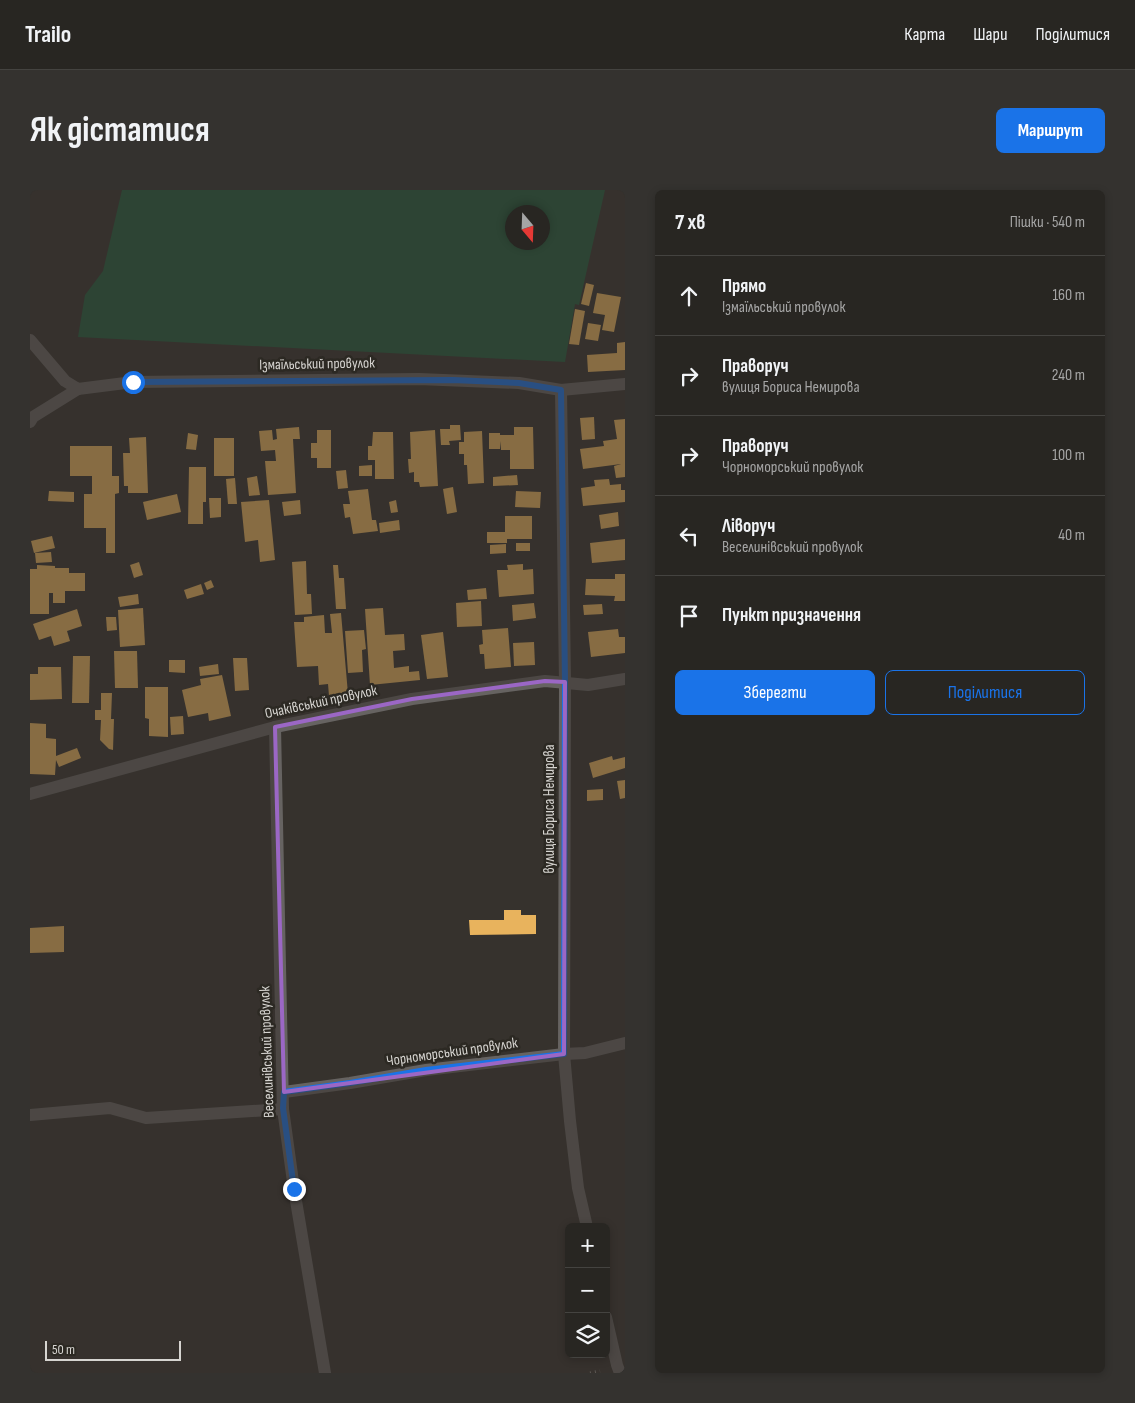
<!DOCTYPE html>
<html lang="uk">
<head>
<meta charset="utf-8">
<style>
  :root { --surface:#282622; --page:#34322f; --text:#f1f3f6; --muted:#a5a5a5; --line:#444340; --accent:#1a73e8 }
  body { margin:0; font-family:"Sofia Sans Condensed",sans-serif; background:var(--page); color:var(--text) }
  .controls { position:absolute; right:15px; bottom:15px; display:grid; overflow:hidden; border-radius:8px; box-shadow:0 2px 8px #0003 }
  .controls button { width:45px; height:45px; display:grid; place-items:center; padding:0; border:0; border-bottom:1px solid var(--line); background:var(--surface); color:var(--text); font:25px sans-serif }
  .compass { position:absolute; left:475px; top:15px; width:45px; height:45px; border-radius:50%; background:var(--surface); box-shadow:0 2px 8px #0003; rotate:161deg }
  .scale { position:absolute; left:15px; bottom:12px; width:136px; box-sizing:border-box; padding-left:5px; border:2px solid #d6d4d0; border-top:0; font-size:14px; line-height:18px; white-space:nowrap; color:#d6d4d0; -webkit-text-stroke:4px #2c2923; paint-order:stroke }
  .stop { position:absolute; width:15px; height:15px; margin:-11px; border:4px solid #1a73e8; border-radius:50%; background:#fff }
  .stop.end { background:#1a73e8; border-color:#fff; box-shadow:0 1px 5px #0008 }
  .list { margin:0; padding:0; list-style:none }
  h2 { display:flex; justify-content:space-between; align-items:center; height:65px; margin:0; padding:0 20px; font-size:21px }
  h2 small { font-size:16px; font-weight:400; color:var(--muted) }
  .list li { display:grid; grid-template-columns:32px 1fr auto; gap:15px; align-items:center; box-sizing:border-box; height:80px; padding:0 20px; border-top:1px solid var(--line) }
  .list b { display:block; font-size:19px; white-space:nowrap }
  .list p { margin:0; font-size:16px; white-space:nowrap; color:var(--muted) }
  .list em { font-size:16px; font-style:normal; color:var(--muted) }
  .actions { display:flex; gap:10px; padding:15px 20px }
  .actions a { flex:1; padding:11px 0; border:1px solid var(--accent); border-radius:8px; text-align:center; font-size:18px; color:var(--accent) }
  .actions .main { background:var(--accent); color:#fff }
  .icon { flex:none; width:28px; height:28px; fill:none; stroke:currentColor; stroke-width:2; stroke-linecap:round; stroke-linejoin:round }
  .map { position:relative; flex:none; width:595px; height:1183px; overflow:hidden; border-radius:8px }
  header { display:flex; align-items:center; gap:30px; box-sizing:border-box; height:70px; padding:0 25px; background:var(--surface); border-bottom:1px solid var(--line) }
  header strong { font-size:24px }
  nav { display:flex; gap:28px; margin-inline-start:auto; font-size:18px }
  .intro { display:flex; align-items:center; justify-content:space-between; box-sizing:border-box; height:120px; padding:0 30px }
  h1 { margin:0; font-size:35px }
  .button { padding:12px 22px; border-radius:8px; background:var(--accent); color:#fff; font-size:18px; font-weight:700 }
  main { display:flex; gap:30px; padding:0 30px }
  aside { flex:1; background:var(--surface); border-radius:8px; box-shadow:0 2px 8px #0003 }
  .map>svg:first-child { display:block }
</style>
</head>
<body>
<header>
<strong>Trailo</strong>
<nav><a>Карта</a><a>Шари</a><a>Поділитися</a></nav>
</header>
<div class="intro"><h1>Як дістатися</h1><a class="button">Маршрут</a></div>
<main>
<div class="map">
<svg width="595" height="1183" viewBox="0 0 595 1183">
  <rect width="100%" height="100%" fill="#36322d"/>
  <!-- green -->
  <path fill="#225c3d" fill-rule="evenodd" d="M92,0H575L549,115L545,114L535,172L48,147L55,105L73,81ZM482,22H512V52H482Z"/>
  <!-- building -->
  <g fill="#e8b35d">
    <path d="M556,93L564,95L559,116L551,114Z"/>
    <path d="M567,103L591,107L584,142L572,140L575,125L563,123Z"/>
    <path d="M545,119L555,121L549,155L539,154Z"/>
    <path d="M558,133L571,135L568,151L555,149Z"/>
    <path d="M595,152V180L558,182L557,165L587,163V153Z"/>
    <path d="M564,227L565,249L552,250L550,228Z"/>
    <path d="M595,229V287L586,288L584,276L591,274L553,279L550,259L574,256L573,251L587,249L584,230Z"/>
    <path d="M420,235H430L431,250L419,251L420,255H411L410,239H420Z"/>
    <path d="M269,237L270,249H263L266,303L238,305L235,271H246L245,260L231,261L229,241L242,240L243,250L247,249L246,239Z"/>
    <path d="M484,237H503L504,279H480V260H471V251L470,259H459V243H470V245H484Z"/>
    <path d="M287,240H301V278H287V268H281V253H287Z"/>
    <path d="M405,240L408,296L390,297L389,292H384V282L379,283L378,269H381L380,242Z"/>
    <path d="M452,241L454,293L438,294L437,275H434V264H429V252H434V242Z"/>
    <path d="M343,242H363L364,289H345V270H338V256H342Z"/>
    <path d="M158,243L168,245L166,260L156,259Z"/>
    <path d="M116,247L118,303H98V296H94L93,263H100L99,248Z"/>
    <rect x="184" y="248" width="20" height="38"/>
    <path d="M40,256H82V286H89V303L85,304V363H76V338H54V304H62V286H40Z"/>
    <path d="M342,275V286H329V276Z"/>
    <path d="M159,277H176V312H173V334H158Z"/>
    <path d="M316,280L318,298L308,299L306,281Z"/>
    <path d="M487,285L488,295L463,296V287Z"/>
    <path d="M227,286L230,305L219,306L217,288Z"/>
    <path d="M205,288L207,314H198L196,289Z"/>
    <path d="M579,289L580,295L591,294V300H595V312L553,316L551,298L565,296L564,290Z"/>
    <path d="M423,297L427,322L417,324L413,299Z"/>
    <path d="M338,299L342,330H346L348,341L323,344L320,327L315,328L313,314H320L318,301Z"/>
    <path d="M19,301L44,302V312L18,311Z"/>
    <path d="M486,301L511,302L510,318L485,317Z"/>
    <path d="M147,304L151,322L117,330L113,312Z"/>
    <path d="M179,308H191V327L180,328Z"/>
    <path d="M239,310L245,370L230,372L228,350L215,352L211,312Z"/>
    <path d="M270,310L271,324L254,326L252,312Z"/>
    <path d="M366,310L368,322L361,323L359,312Z"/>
    <path d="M588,322L589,336L571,339L569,325Z"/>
    <path d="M475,326H502V349H477V353H457V342H475Z"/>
    <path d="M369,330L370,340L350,343L349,333Z"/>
    <path d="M22,346L25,358L4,363L1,351Z"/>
    <path d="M595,349V370L562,373L560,353Z"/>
    <rect x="486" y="353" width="14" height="8"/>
    <path d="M476,354V363L460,364V355Z"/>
    <path d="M21,362L22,372L6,373L5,363Z"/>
    <path d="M276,371L277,404H281L282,424L265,425L262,372Z"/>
    <path d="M109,372L113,385L104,388L100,375Z"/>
    <path d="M493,374V380L503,379L504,404L469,407L467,380H478L477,375Z"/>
    <path d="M7,375L25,376V378H39V383H55V401H35V413H23V403H19V424H0V379H7Z"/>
    <path d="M303,375H308L309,388H314L316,419H306Z"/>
    <path d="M585,384H595V411H584L585,406L555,405L556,389H585Z"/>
    <path d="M181,390L184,397L177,400L174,393Z"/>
    <path d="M171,394L174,404L157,409L154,400Z"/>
    <path d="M456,398L457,409L438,410L437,400Z"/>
    <path d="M108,404L109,414L90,417L88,407Z"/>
    <path d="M451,411L452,436L427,437L426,413Z"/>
    <path d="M504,413L506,428L483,431L482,415Z"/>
    <path d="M572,414L573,424L554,425L553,415Z"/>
    <path d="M113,418L115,455L90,457L88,420Z"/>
    <path d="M353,418L355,445L374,444L375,460L363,461L364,478L379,476V482L389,481L390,490L340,495L335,419Z"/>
    <path d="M47,419L52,436L37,441L40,451L24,456L21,446L9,450L3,434Z"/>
    <path d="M311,423L318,504L299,506L298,494L289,495L288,476L267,477L264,432H274V427L294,425L295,443H302L300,424Z"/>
    <path d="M76,427H86L87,440L77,441Z"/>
    <path d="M478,438L481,477L455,479L454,464H450L449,455L453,454L452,440Z"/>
    <path d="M588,439L589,447H595V463L561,467L558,442Z"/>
    <path d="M334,440L336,459L332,460L333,482L318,483L315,441Z"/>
    <path d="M413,442L418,487L397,489L391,445Z"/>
    <path d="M504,452L505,475L484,476L483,453Z"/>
    <path d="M84,461H107L108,498H85Z"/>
    <path d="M43,466H60L59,513H42Z"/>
    <path d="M203,468H217L219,500L205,501Z"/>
    <path d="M139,470H155V483L139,482Z"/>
    <path d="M188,474L189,484L170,486L169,477Z"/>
    <path d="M8,477H31L32,509L0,510V484H8Z"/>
    <path d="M192,485L201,526L179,531L178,523L158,527L152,500L171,495L170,489Z"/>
    <path d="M115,497H138V547L119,546V529L115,528Z"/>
    <path d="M71,503H82L81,529H84L83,560L79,559L70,550L71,530H65V520H71Z"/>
    <path d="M153,526L154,544L141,545L140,527Z"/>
    <path d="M0,533L16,534V548L26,549V566L47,558L51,568L29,577L26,570L25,585L0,584Z"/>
    <path d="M582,566L583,570L595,567V578L563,588L559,573Z"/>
    <path d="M595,590V608L590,609L587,591Z"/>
    <path d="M573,599V610L557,611V600Z"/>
    <path d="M474,720H491V725H506V744L440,745L439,730H474Z"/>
    <path d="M34,736V762L0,763V738Z"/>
  </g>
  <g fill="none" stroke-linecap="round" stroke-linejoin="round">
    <!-- path -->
    <path stroke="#87847f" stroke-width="3" stroke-dasharray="1 4" stroke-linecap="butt" d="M560,1183L570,1181"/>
    <!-- minor -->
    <g stroke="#666361" stroke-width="12">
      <path d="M0,150L35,191L48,199L103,192L389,189L489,193L531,200L595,194"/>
      <path d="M531,200L535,492L534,864L540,931L548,998L557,1037"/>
      <path d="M0,232L3,227L48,199"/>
      <path d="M245,537L253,919L264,999L295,1183"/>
      <path d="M0,604L245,537L382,509L515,491L558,495L595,489"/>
      <path d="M254,902L320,893L396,880L534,864L555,863L595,853"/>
      <path d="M0,925L80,918L116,928L253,919"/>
      <path d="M576,1127L587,1175L590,1183"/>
    </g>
  </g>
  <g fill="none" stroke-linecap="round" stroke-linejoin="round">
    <!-- route -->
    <path stroke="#1a73e8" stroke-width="6" d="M103,192L423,190L489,193L531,200L535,492L534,864L396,880L320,893L254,902L253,918L264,999"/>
  </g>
  <!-- marked area -->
  <path d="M0 0H595V1183H0ZM515,491L535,492L534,864L254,902L245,537L382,509Z" fill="#36322d" fill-opacity=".55" fill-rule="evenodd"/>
  <path fill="none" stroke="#9b67c5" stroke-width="4" stroke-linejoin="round" d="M515,491L535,492L534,864L254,902L245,537L382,509Z"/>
  <g text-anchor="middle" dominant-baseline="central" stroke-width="5" stroke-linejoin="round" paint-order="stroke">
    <!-- street labels -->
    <g font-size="15" fill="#d6d4d0" stroke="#2c2923">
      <text transform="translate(287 174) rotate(-1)">Ізмаїльський провулок</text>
      <text transform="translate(291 512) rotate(-12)">Очаківський провулок</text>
      <text transform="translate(519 619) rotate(-90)">вулиця Бориса Немирова</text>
      <text transform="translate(237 862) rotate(-92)">Веселинівський провулок</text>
      <text transform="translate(422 862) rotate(-8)">Чорноморський провулок</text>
    </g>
  </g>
</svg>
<div class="controls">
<button>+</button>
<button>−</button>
<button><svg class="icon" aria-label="layers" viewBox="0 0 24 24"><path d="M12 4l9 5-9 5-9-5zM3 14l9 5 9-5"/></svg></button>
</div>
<svg class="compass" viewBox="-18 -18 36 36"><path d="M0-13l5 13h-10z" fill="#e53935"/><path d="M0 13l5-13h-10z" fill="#a5a5a5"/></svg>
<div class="scale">50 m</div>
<div class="stop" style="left:103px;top:192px"></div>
<div class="stop end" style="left:264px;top:999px"></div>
</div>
<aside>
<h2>7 хв<small>Пішки · 540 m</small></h2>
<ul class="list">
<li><svg class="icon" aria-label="ahead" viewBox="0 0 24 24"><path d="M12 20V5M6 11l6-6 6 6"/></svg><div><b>Прямо</b><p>Ізмаїльський провулок</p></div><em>160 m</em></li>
<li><svg class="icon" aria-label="right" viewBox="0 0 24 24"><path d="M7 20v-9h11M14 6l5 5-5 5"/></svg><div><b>Праворуч</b><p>вулиця Бориса Немирова</p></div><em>240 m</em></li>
<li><svg class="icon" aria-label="right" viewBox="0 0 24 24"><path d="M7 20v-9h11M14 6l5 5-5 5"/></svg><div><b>Праворуч</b><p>Чорноморський провулок</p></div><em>100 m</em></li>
<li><svg class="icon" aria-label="left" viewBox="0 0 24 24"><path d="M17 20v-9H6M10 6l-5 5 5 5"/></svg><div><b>Ліворуч</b><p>Веселинівський провулок</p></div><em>40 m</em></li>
<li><svg class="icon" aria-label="arrive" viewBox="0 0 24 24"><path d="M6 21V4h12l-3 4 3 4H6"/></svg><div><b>Пункт призначення</b></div></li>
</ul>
<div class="actions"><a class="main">Зберегти</a><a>Поділитися</a></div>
</aside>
</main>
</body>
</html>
